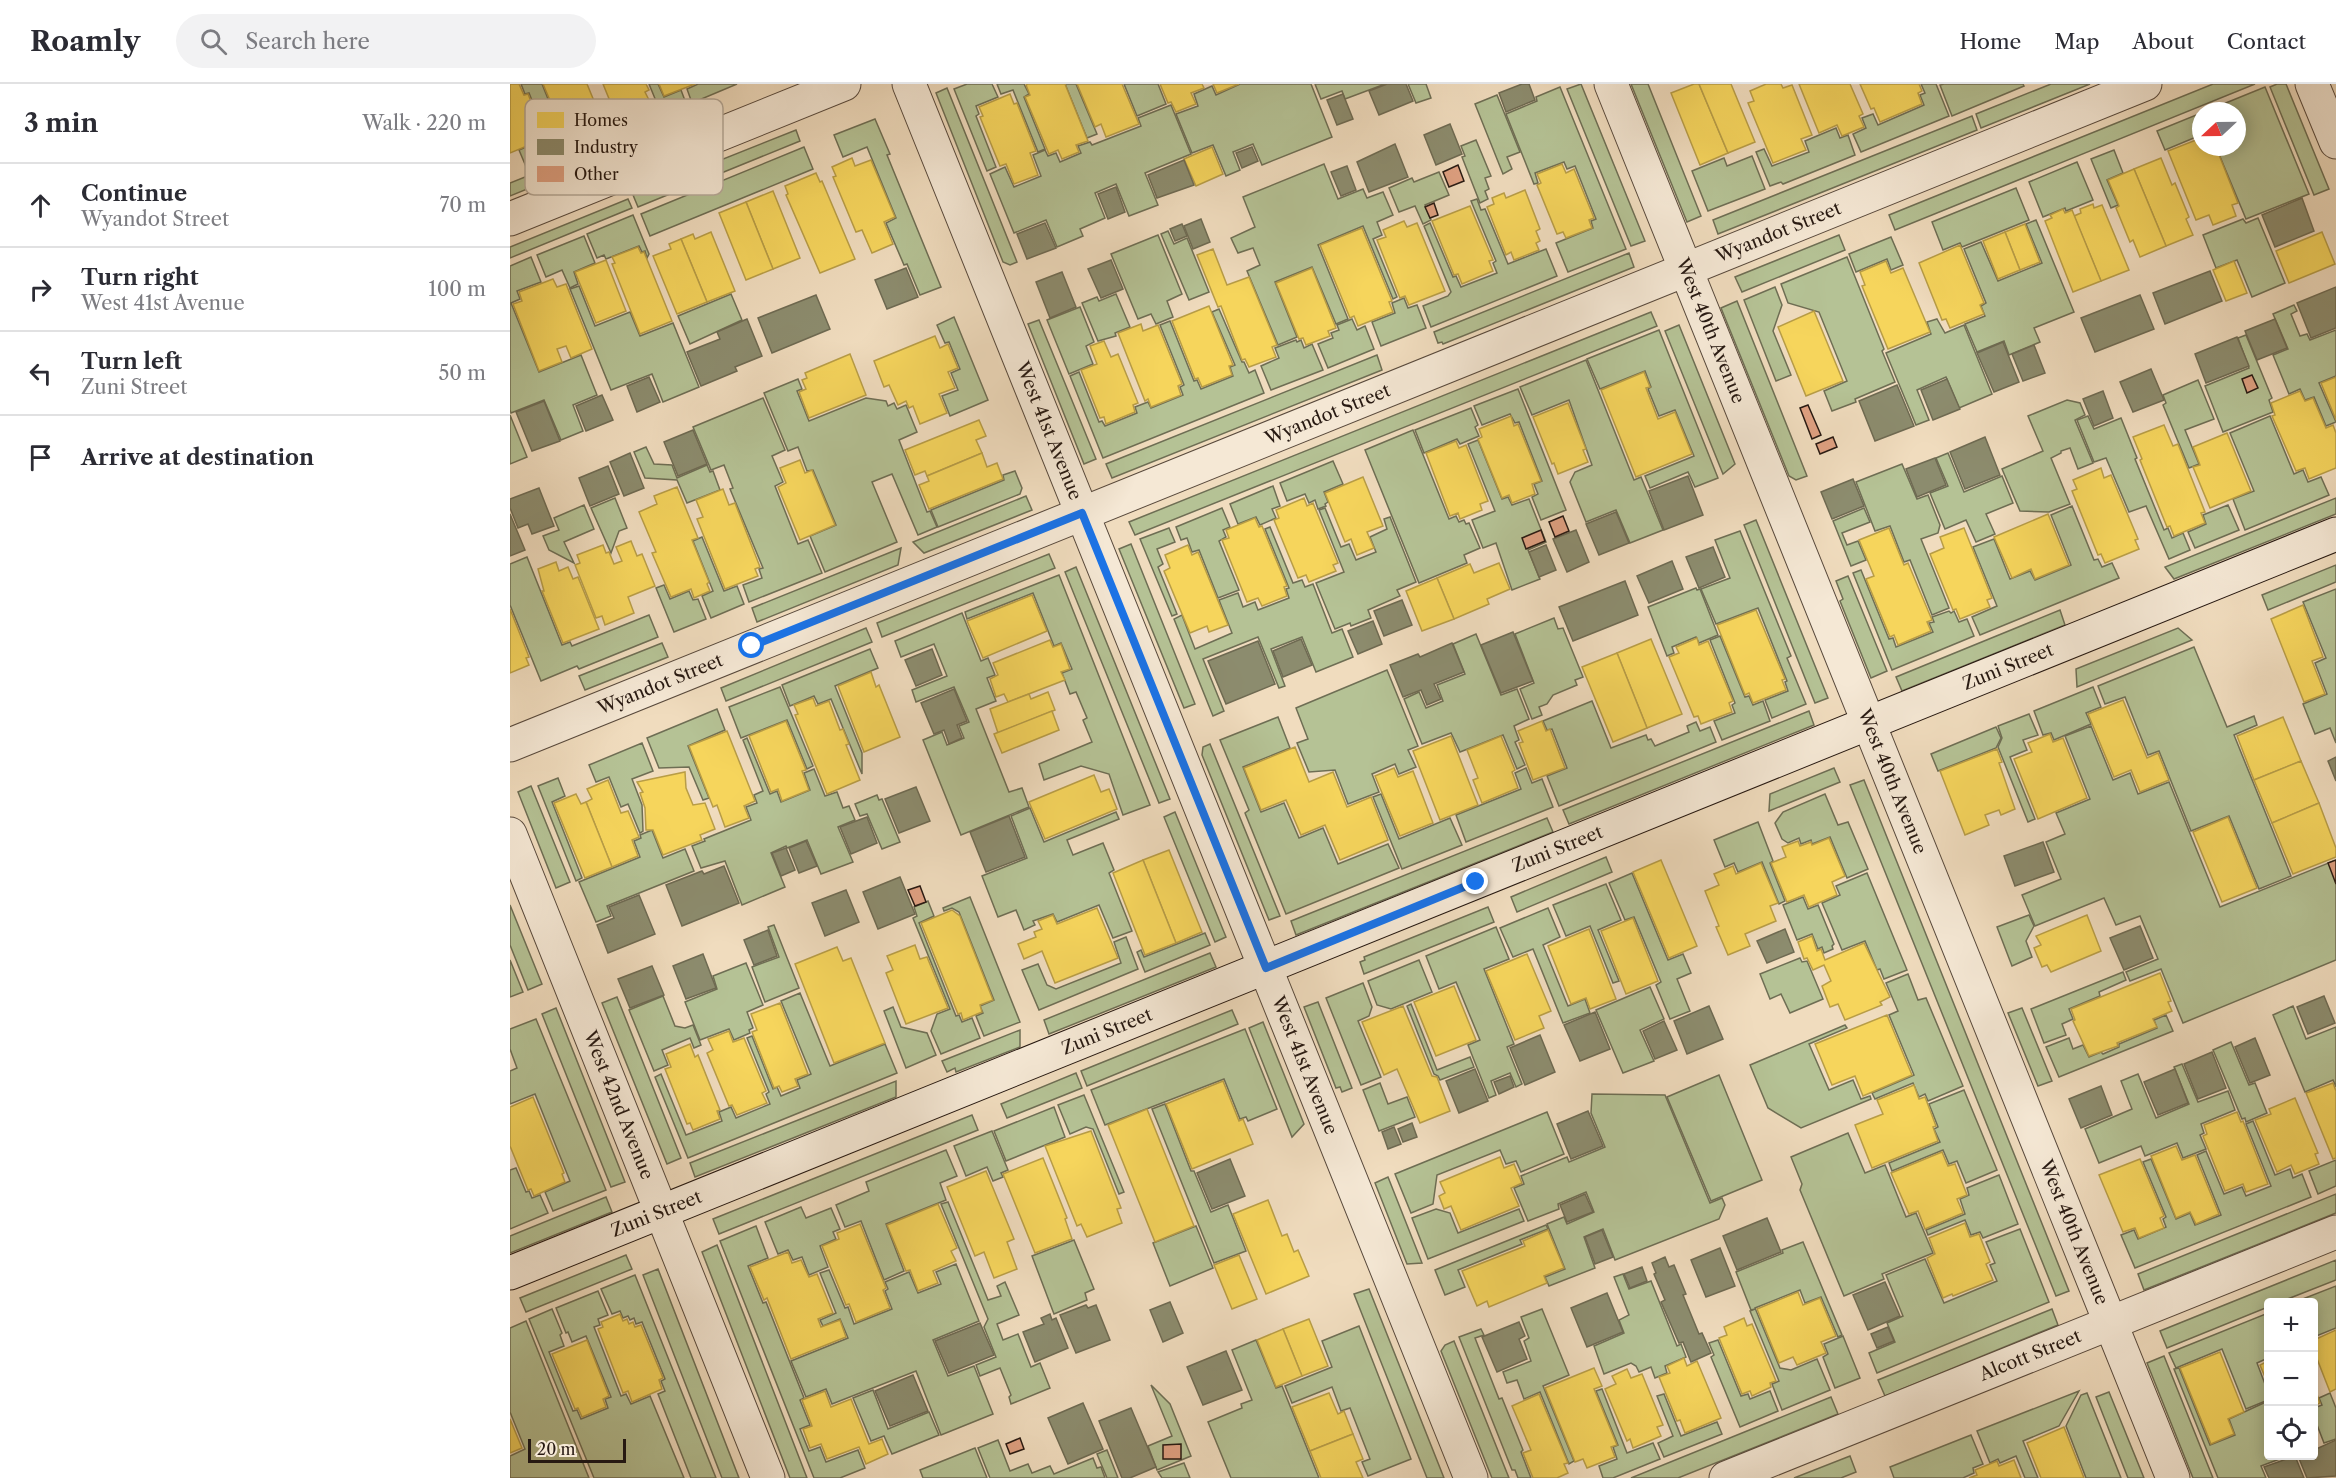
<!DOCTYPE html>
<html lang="en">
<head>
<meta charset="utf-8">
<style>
  :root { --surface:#fff; --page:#f2f2f3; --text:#2b2b33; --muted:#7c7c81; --line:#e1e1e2 }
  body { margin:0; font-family:"Libre Caslon Text",serif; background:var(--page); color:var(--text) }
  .controls { position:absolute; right:18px; bottom:18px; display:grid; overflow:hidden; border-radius:6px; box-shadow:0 3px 15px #0003 }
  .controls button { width:54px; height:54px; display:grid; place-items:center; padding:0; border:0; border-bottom:2px solid var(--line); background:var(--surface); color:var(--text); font:30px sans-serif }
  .compass { position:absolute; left:1682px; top:18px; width:54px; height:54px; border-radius:50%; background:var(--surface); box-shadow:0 3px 15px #0003; rotate:248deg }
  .scale { position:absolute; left:18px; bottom:15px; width:98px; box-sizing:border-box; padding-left:6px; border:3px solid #271912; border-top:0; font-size:16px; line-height:21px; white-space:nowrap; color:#271912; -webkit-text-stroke:4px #f5e8d5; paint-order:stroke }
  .stop { position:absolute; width:18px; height:18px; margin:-14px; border:4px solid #1a73e8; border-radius:50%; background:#fff }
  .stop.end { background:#1a73e8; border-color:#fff; box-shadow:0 2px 6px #0008 }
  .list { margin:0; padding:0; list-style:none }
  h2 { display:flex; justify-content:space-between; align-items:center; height:78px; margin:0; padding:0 24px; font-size:26px }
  h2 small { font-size:20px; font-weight:400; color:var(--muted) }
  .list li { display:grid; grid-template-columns:39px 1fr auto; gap:18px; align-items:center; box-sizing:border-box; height:84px; padding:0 24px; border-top:2px solid var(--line) }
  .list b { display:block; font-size:22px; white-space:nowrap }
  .list p { margin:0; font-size:20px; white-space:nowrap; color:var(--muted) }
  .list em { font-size:20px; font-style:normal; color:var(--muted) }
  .icon { flex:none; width:33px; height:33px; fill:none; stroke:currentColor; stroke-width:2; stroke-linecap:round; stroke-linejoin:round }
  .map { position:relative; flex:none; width:1826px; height:1394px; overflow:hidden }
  header { display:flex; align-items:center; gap:36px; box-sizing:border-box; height:84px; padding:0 30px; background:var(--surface); border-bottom:2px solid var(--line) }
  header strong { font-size:28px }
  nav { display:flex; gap:33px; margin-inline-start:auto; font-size:21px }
  .search { width:420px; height:54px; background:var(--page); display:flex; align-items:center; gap:15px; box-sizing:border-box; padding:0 21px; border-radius:33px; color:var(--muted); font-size:22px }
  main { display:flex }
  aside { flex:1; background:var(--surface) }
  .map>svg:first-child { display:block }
</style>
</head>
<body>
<header>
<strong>Roamly</strong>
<div class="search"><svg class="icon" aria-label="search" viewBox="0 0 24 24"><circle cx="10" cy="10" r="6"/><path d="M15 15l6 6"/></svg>Search here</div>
<nav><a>Home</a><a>Map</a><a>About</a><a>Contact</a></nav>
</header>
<main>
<aside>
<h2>3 min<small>Walk · 220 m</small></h2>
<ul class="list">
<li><svg class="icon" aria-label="ahead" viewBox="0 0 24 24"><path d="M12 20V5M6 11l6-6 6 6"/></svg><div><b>Continue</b><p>Wyandot Street</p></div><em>70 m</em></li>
<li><svg class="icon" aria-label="right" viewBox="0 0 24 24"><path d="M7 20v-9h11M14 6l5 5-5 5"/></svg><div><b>Turn right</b><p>West 41st Avenue</p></div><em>100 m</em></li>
<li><svg class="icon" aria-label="left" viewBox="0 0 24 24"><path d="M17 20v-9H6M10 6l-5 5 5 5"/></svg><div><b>Turn left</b><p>Zuni Street</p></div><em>50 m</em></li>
<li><svg class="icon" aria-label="arrive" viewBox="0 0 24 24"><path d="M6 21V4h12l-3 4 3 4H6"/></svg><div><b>Arrive at destination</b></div></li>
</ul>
</aside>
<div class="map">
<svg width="1826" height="1394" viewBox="0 0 1826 1394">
  <rect width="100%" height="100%" fill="#f0dcbe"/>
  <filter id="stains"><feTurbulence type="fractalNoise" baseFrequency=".00333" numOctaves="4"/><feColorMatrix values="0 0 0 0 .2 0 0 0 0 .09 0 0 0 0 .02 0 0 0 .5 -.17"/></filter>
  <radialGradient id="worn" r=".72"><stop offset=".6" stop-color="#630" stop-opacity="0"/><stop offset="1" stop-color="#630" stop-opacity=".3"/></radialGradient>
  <!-- green -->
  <g fill="#b5c295" stroke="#6e6e54" stroke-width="1.5">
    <path d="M11,0H32L59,67L17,85L9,66L37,54L19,9L15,10Z"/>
    <path d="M139,0H148L154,13L171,6L177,22L129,41L123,26L146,17Z"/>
    <path d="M188,0H227L182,19L177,5Z"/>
    <path d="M457,0H482L488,13L466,22L469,30L466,32L486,83L477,87L444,5Z"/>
    <path d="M487,0H514L519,10L514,13L535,65L528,68L503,6L491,10Z"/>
    <path d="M555,0H566L587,50L577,54Z"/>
    <path d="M614,0H648L656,20L627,32Z"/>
    <path d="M730,0H801L822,53L752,81L743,60L723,68L730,86L716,92L703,61L682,69L666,30L688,22L684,10L702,2L706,11Z"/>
    <path d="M805,0H875L835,15L832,7L811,15Z"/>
    <path d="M898,0H916L921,14L906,19Z"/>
    <path d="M1071,0L1135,157L1121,162L1057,5Z"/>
    <path d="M1121,0H1138L1191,132L1177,138Z"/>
    <path d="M1411,0H1426L1439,32L1351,68L1343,50L1356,44L1352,34L1363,30L1368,41L1414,21L1410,11L1415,9Z"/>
    <path d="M1434,0H1513L1514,2L1442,32L1430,1Z"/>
    <path d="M1541,0H1580L1471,44L1466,30Z"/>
    <path d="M1703,0H1745L1385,146L1379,131Z"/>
    <path d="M1767,0H1776L1819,105L1804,111L1760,3Z"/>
    <path d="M1050,3L1116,165L1058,188L1046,159L1083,144L1081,137L1086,135L1065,82L1057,85L1054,78L1025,89L1028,99L1024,100L996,30L1027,17L1026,13Z"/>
    <path d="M1755,3L1799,110L1736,135L1706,63H1727V27H1696Z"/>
    <path d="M437,4L507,178L500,181L493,178L426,9Z"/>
    <path d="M987,11L1010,68L997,73L1002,85L993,90L965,20Z"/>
    <path d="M661,21L681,70L635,89L648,121L619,132L606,100L585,109L595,134L570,145L573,152L547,163L536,136L504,149L480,90L495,83L504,103L531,92L523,71L535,66L538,72L546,69L550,78L571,69L568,62L580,58L582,61L631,42L628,34Z"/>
    <path d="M1691,29V51L1655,66L1647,47Z"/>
    <path d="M1462,32L1467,46L1208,150L1203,136Z"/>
    <path d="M365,35L380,70L377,71L431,203L410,211L397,180L394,181L376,139L386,134L357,63L333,73L324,51Z"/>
    <path d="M1326,44L1330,54L1338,51L1345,71L1273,100L1271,98L1260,102L1246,68L1254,65L1262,82L1299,68L1295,57Z"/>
    <path d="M286,46L290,57L128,123L123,111Z"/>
    <path d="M966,56L981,92L975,94L979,105L975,107L978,115L970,119L952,73L955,72L951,62Z"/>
    <path d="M294,63L303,85L140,152L131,130Z"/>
    <path d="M1604,66L1613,89L1597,96L1608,121L1601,124L1581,75Z"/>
    <path d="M1242,72L1255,105L1198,127L1182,87L1214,74L1217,82Z"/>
    <path d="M62,74L66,85L0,112V99Z"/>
    <path d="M1567,78L1583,116L1556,127L1555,124L1533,133L1519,98Z"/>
    <path d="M814,80L828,115L853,105L857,114L873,108L883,131L867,138L872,151L863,155L887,213L883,215L853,142L808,161L838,235L826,240L802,183L765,198L787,253L768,261L737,187L750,181L743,164L728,169L721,154L745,143L733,113Z"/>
    <path d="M929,88L939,111L915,121L921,136L913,140L905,122L889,128L879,104L902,94L904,98Z"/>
    <path d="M1506,104L1519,136L1452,163L1450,159L1433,166L1422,138Z"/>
    <path d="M118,115L122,124L0,174V163Z"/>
    <path d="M967,115L971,126L975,125L998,180L1036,165L1047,192L921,243L913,222L938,212L941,208L914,142L920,139L943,193L946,192L951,203L987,189L983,179L986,177L961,117Z"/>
    <path d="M123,131L139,170L137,174L135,167L132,168L129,162L96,175L94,171L87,174L77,150Z"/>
    <path d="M1748,134L1775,199L1742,213L1727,176L1706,184L1693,151L1733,135L1736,139Z"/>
    <path d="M1526,136L1564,228L1524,244L1530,258L1499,271L1494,257L1467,268L1455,240L1475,232L1471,222L1476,219L1454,165L1471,158L1488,197L1532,179L1516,140Z"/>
    <path d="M658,147L664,160L677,154L699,208L679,216L651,150Z"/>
    <path d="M648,151L672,210L657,217L663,233L646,240L641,230L628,235L601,170Z"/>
    <path d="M1329,151L1335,166L1232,208L1225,193Z"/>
    <path d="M74,152L85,179L64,188L68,200L60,204L52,186L36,193L27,171Z"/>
    <path d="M1381,153L1393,181L1381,186L1377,175L1346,188L1339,170Z"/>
    <path d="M1119,169L1124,183L933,260L932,258L928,259L924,248Z"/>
    <path d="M21,173L31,198L7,207L10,215L1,219L29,288L71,271L87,311L63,321L73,347L51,356L34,316L1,329L0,326V182Z"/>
    <path d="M1337,173L1374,265L1372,267L1385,298L1345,315L1346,318L1322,327L1314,307L1337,297L1309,228L1278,219L1271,200Z"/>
    <path d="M69,202L85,242L120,228L130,252L163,239L189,303L153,318L142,290L101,306L60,205Z"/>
    <path d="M1265,203L1272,221L1263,247L1281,291L1266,297L1234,216Z"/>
    <path d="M221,210L232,236L180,260L168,232Z"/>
    <path d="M606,210L620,243L605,249L606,252L588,257L572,219L587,213L589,217Z"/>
    <path d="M894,214L898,224L907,221L916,244L871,262L862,238L885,229L882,219Z"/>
    <path d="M1227,217L1297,392L1286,396L1279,392L1211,224Z"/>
    <path d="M1784,221L1787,227L1781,230L1790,252L1797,250L1800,256L1826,246V292L1809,299L1826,338L1816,342L1804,313L1795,316L1790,305L1779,310L1763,271L1778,265L1763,230Z"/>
    <path d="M570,223L584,258L576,262L583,280L559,290L537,236Z"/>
    <path d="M709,225L732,278H734L739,289L745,286L754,309L593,374L560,292L569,288L589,338L592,337L595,342L627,329L625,323L638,318L641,324L673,311L670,303L674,301L650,241L660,237L684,297L687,296L691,305L723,292L720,283L725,281L702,228Z"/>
    <path d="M1141,228L1147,242L625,451L619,438Z"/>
    <path d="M444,233L478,316L440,332L432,312L448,306L441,289L450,285L439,258L435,259L427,241Z"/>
    <path d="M842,235L847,246L855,242L864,265L818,284L808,260L823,254L821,249L829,246L827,241Z"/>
    <path d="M1427,235L1435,249L1454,241L1482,310L1449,324L1436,293L1407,306L1419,336L1406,341L1376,269L1421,250L1417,238Z"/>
    <path d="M529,236L586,375L574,380L518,240Z"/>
    <path d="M1169,241L1225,380L1213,390L1155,247Z"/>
    <path d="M1149,246L1208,394L1185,403L1178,388L1140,404L1135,392L1184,372L1165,326L1149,332L1138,305L1141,303L1135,287L1090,305L1077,275Z"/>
    <path d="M1736,251L1762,314L1759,316L1763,328L1713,348L1695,302L1739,284L1728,254Z"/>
    <path d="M786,256L787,258L791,256L794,264L802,260L813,286L761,306L751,282L769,274L765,264Z"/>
    <path d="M867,271L872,286L602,394L596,380Z"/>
    <path d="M1076,276L1124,396L1131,393L1153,446L1120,459L1106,426L1076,438L1060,398L1065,388L1082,381L1059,316L1022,331L1010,303Z"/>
    <path d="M288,295L292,305L287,307L299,337L356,314L376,317L378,322L384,319L387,325L396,321L407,348L389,356L417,428L420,427L427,443L408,451L382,390L362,398L387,458L315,488L300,452L326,441L303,386L297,387L288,363L278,367L254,309Z"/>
    <path d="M1688,296L1704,335L1675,346L1689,380L1679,384L1653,321L1656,319L1653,311Z"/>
    <path d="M1008,305L1056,426L1031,436L1022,413L1028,410L1024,400L1032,397L1009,338L1005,339L1000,330L972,341L964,322Z"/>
    <path d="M253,314L275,366L262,372L273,398L265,402L288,460L298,456L312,489L239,518L233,501L252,494L249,485L253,484L220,405L223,404L214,381L201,386L183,343Z"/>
    <path d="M1557,316L1570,319L1575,331L1565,336L1583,379L1568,385L1560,364L1551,367V369L1541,374L1560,420L1539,428L1510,427L1492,385L1533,367L1518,332Z"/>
    <path d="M961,324L968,341L965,343L969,352L950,360L947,355L914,369L905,346Z"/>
    <path d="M0,331L17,373L0,380Z"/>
    <path d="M1578,332L1584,345L1611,334L1627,374L1625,375L1654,446L1658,444L1662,454L1673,449L1680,466L1659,475L1636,422L1619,428L1596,374L1584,378L1567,336Z"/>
    <path d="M1760,332L1784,390L1793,386L1798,398L1811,393L1819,411L1735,446L1723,415L1744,407L1720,349Z"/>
    <path d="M903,346L939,435L946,432L949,438L954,436L956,440L959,439L970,464L954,471L957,479L909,499L855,366Z"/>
    <path d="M968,356L992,415L998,413L1002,421L1019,415L1036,458L1018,466L1030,495L1002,506L986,459L973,464L962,436L985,427L958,360Z"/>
    <path d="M136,363L144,380L162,381L167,394L197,381L200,388L203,387L210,406L177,419L167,396L135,394L124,368Z"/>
    <path d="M1438,369L1454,408L1492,392L1503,419L1476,430L1485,450L1466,458L1456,436L1435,445L1420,409L1438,402L1426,374Z"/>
    <path d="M823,377L833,400L814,408L818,418L815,420L816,422L808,425L805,416L799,419L795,410L777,417L770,399Z"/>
    <path d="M1392,380L1407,415L1418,411L1430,441L1428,449L1411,455L1439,524L1422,531L1400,476L1394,478L1380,442L1365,447L1346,398Z"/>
    <path d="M505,387L512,404L510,410L428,443L421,426L494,396L493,391Z"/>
    <path d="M763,402L770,422L762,425L766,434L750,441L746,433L728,440L720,420Z"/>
    <path d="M516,412L522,426L414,469L403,458Z"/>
    <path d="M105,414L117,444L109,447L101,469L81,424Z"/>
    <path d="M1826,414V430L1664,495L1655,483Z"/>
    <path d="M74,421L84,445L54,458L64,479L39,466L33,452L49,446L44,434Z"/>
    <path d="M1718,421L1729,446L1685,464L1678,448L1696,440L1693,431Z"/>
    <path d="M1562,422L1584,476L1588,475L1592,483L1602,479L1609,494L1470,551L1462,533L1487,522L1463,463L1484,455L1500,495L1520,487L1525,496L1561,481L1541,431Z"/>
    <path d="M712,424L720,443L713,446L716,453L709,457L729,506L708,514L689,466L682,468L677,454L671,456L666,443Z"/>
    <path d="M815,424L831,463L839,460L846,476L866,468L860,453L877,445L874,435L880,433L906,498L887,506L890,512L858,526L861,534L841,542L840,539L825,545L806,499L834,488L809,426Z"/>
    <path d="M1354,424L1360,438L1332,449L1337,461L1348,457L1356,476L1341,482L1323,437Z"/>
    <path d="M1246,436L1318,614L1305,619L1234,441Z"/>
    <path d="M760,443L783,499L792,496L795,503L803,500L822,549L832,545L843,573L806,588L792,553L761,565L775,602L769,604L748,553L693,575L714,627L703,632L664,535L672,531L685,565L722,549L709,516L728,509L733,523L745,518L748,526L779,514L776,505L779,504L755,445Z"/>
    <path d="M659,444L665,458L647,465L653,480L648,483L667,530L662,532L630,455Z"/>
    <path d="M1230,447L1281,572L1277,574L1296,620L1262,634L1255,616L1278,607L1275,598L1277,597L1248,524L1206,540L1191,505L1220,494L1205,456Z"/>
    <path d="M192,453L214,507L227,502L234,520L201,534L192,512L203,507L183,457Z"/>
    <path d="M621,460L685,620L674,624L609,465Z"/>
    <path d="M391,464L388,481L247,538L242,524Z"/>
    <path d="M539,470L545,484L372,553L367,539Z"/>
    <path d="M17,473L52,561L60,558L62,562L139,531L148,553L69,585L67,582L31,597L0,521V480Z"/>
    <path d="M1826,481V498L1758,526L1752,511Z"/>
    <path d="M566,483L660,715L649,719L555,488Z"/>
    <path d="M1351,486L1379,555L1383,554L1386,563L1423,548L1419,539L1424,538L1422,533L1439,527L1441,529L1444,527L1449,538L1457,535L1464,552L1382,586L1343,489Z"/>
    <path d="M549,491L640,721L613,731L599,690L571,682L534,696L529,680L582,658L573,636L577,634L566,608L560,610L552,589L562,585L551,559L544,562L523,509L457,535L455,528Z"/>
    <path d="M1338,492L1377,587L1361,594L1330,517L1333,515L1326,497Z"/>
    <path d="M154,501L160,515L179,507L183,516L188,515L196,535L164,548L146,504Z"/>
    <path d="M1186,504L1187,506L1190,505L1208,551L1189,559L1186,553L1162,563L1164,569L1157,572L1138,523Z"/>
    <path d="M1826,505V659L1820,644L1805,650L1793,620L1817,610L1805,579L1816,574L1793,518Z"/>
    <path d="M1550,526L1555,541L1392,607L1386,593Z"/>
    <path d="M452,529L471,577L478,574L485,591L477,594L486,617L466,625L499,708L512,704L519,723L451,751L413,656L432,648L437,661L454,654L449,642L459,638L444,603L406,618L402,606L437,592L424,560L391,573L385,557Z"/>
    <path d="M1044,534L1048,545L1053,544L1073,593L1065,596L1067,601L1043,611L1037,620L1029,623L1032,631L1022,635L1010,605L1024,599L1005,550Z"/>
    <path d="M356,544L362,558L216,617L211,604Z"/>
    <path d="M1668,544L1682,556L1567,603L1566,585Z"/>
    <path d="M966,550L991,611L1007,605L1019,635L1004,642L1009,656L1005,658L1015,681L1007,685L993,651L950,668L941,649L912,660L894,615L909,608L916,624L933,617L927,601L955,590L943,560Z"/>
    <path d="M1210,552L1235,613L1239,612L1243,621L1253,617L1260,637L1212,656L1204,637L1225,629L1222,621L1225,619L1200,556Z"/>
    <path d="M152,559L158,573L75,606L69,592Z"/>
    <path d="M1684,563L1717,643L1744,632L1747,641L1724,651L1781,792L1749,805L1719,732L1681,747L1649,667L1638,671L1615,613L1595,620L1588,602Z"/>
    <path d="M360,565L368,584L325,602L352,669V690L321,615L308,620L304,612L280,622L272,601Z"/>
    <path d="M877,586L908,662L898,666L906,683L889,690L885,680L862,690L869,708L838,720L825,686L799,688L787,659L798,655L786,624Z"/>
    <path d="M270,603L303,682L297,685L277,636L231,654L219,623Z"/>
    <path d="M1583,603L1591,623L1576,629L1581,640L1544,656L1541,649L1533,651L1524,627Z"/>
    <path d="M1082,617L1101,664L1136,651L1138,656L1141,655L1145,662L1179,648L1177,642L1186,638L1190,647L1200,643L1206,658L1049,722L1037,692L1057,684L1042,645L1037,646L1033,637Z"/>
    <path d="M207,625L215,646L178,662L199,714L193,716L179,683L149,684L137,654Z"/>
    <path d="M1299,627L1304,641L1059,740L1053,726Z"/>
    <path d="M1519,630L1528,651L1513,656L1517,666L1500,673L1525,735L1518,738L1488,663L1492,654L1488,642Z"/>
    <path d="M768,633L780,664L733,683L751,728L774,719L789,754L813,744L828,780L878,760L889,784L776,830L735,729L739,726L710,656Z"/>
    <path d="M1581,642L1603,696L1620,689L1628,710L1659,698L1710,823L1826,776V876L1673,939L1651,885L1620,897L1616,888L1648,875L1630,832L1606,841L1594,814L1525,842L1512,811L1551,795L1536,758L1555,750L1546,729L1580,715L1555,652Z"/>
    <path d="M1486,643L1491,654L1486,664L1428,687L1421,670Z"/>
    <path d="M237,654L260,710L267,707L271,718L300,706L294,689L304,685L315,712L327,708L333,724L339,722L345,736L328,743L343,778L311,790L297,756L277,764L276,762L261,769L275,803L232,821L215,777L191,784L182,762L195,757L194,755L241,736L236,723L247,719L244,711L253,707L233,656Z"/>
    <path d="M132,659L143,687L122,695L132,721L133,747L130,749L118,720L111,723L99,693L86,698L79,681Z"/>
    <path d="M700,660L770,832L759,836L692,671L693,663Z"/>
    <path d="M1016,684L1022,699L1032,695L1043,723L956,758L946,731L1011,705L1005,689Z"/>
    <path d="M1324,684L1330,698L1259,727L1260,710Z"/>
    <path d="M48,694L55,712L42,718L72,794L66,797L28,702Z"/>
    <path d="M1354,696L1559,1207L1546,1212L1340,701Z"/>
    <path d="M21,702L60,798L46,804L8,708Z"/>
    <path d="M871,710L889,755L940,734L952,761L892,785L863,713Z"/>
    <path d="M1315,710L1328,741L1338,738L1358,785L1337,794L1320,753L1302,760L1301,756L1291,760L1289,754L1278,759L1272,755L1265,739L1273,728Z"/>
    <path d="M367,711L369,716L372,715L390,758L372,765L357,730L350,732L345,720Z"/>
    <path d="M520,724L534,758L606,728L609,735L557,756L563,771L593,759L604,786L599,789L622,847L603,854L589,821L547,838L543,830L523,837L525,841L514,846L506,826L488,833L472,792L517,774L501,732Z"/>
    <path d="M665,728L716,853L705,858L654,733Z"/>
    <path d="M1037,734L1043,748L786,851L781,837Z"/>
    <path d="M1248,738L1263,777L1260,779L1275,817L1269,820L1252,778L1228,788L1224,779L1215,783L1204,756Z"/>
    <path d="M142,746L153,774L175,765L184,787L97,822L101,832L86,838L69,798L130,773L124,757L131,754L130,751Z"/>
    <path d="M1096,773L1102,788L1007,828L1001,813Z"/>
    <path d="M1122,789L1158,876L1173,870L1181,889L1167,895L1180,927L1160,935L1146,901L1151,898L1124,833L1115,836L1099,799Z"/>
    <path d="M1357,789L1397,886L1374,895L1370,885L1367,886L1355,857L1332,866L1312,819L1330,811L1326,802Z"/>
    <path d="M1096,800L1111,836L1088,846L1109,897L1103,899L1080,842L1056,852L1043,821Z"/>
    <path d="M460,813L510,938L474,952L466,932L473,929L470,922L484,916L449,828L442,824L434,827L433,824Z"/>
    <path d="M1293,813L1298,825L1308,821L1324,860L1322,862L1323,865L1314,869L1312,863L1308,865L1302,850L1287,856L1273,821Z"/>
    <path d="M418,817L424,832L409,839L446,932L449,931L452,938L462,934L470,954L431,970L421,947L427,930L440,925L403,834L407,832L404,823Z"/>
    <path d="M0,821L32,900L18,906L0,861Z"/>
    <path d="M978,823L984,838L854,890L850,878L855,876L854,873Z"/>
    <path d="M1038,824L1050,853L1033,861L1058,922L1075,915L1080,929L1053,939L1023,865L1003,873L990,844Z"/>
    <path d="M1519,831L1524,842L1516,857L1522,873L1502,882L1487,843Z"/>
    <path d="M264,841L289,904L255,918L242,883L269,873L258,843Z"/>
    <path d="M986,843L999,875L974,885L1004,960L997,963L1012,1000L1006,1003L1000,989L981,997L986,1011L979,1014L958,961L970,956L946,898L929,905L916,872Z"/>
    <path d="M695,849L700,861L635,888L627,868L631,866L634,873Z"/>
    <path d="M616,853L628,885L529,926L512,886L528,880L537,901L546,905L611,879L604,858Z"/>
    <path d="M700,869L706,883L539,950L534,936Z"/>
    <path d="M1290,874L1292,878L1297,877L1313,915L1280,929L1271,910L1260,915L1250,890Z"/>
    <path d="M0,876L13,908L0,913Z"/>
    <path d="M909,876L922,908L881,925L867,921L858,897Z"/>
    <path d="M236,879L253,921L237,928L243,944L239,946L240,949L224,956L219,945L190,956L175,918L207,905L203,892Z"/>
    <path d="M1613,888L1616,896L1589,908L1590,912L1559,925L1563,935L1552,940L1556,951L1534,959L1521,925Z"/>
    <path d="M1398,890L1408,916L1416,914L1453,1002L1418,1017L1415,1010L1409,1013L1403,999L1365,1015L1362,1009L1404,991L1379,931L1388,927L1376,899Z"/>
    <path d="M853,899L862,923L859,932L848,937L871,993L851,1001L816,914Z"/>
    <path d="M1140,903L1154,935L1130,946L1144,977L1113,989L1086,926Z"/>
    <path d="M290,909L320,982L375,960L387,989L178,1074L145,993L151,990L176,1051L212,1037L209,1028L221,1023L226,1034L260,1020L256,1010L259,1008L237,954L242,952L263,1005L267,1003L271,1012L290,1004L287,996L301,990L271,917Z"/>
    <path d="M153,912L165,942L175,944L183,941L191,961L184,964L180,954L152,966L158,981L144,987L119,926Z"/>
    <path d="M107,913L171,1074L157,1080L92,919Z"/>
    <path d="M808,918L842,1004L832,1008L830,1003L826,1004L794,923Z"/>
    <path d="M901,920L927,986L960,973L964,983L930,996L928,992L924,990L897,922Z"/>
    <path d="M1783,922L1796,955L1826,943V1003L1823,996L1795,1008L1763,931Z"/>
    <path d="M383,923L391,943L417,949L426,971L396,984L374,927Z"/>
    <path d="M46,924L115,1098L101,1103L32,930Z"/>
    <path d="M1512,924L1542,997L1528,1002L1498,929Z"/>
    <path d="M722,926L728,940L577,1002L571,987Z"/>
    <path d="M1656,931L1663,947L1549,993L1536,963L1559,954L1563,965L1573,961L1579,973L1591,968L1593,970L1609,963V960L1647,944L1644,936Z"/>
    <path d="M26,935L96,1106L43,1127L35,1108L60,1097L25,1010L0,1020V987L7,984L0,965V945Z"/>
    <path d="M753,938L794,1040L782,1053L739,944Z"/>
    <path d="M1335,941L1337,944L1299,960L1319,1006L1343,996L1351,1015L1360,1012L1361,1015L1291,1044L1258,1024L1240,981Z"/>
    <path d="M735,945L767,1025L738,1037L736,1033L730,1035L714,995L595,1041L581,1006Z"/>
    <path d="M510,946V963L446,988L445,984L437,988L432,977Z"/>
    <path d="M1721,958L1739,1001L1745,999L1757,1029L1736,1038L1735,1034L1732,1035L1703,966Z"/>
    <path d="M1672,980L1688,1018L1718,1007L1725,1026L1691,1040L1694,1049L1690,1051L1696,1065L1673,1074L1667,1059L1635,1072L1631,1062L1589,1079L1575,1045L1622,1025L1611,997L1628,990L1646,1034L1679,1020L1664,983Z"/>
    <path d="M566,989L572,1004L497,1034L491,1020Z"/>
    <path d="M1209,991L1252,1096L1201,1117L1157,1013Z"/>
    <path d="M386,997V1013L185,1093L180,1079Z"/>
    <path d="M870,999L878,1020L897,1013L905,1033L869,1047L853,1006Z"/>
    <path d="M1454,1006L1487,1086L1456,1099L1447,1077L1439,1080L1433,1066L1382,1087L1379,1079L1430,1058L1424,1045L1428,1043L1419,1020Z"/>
    <path d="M1082,1010L1155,1011L1200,1119L1212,1114L1215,1121L1209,1135L1105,1176L1093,1145L1074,1153L1085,1184L1039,1202L1035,1193L1055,1185L1037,1140L1054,1133L1057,1140L1084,1128L1076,1108L1048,1120L1049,1125L1018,1137L1004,1104L1014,1100L1011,1092L1057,1073L1059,1078L1095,1063L1081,1029Z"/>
    <path d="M574,1011L614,1108L609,1110L583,1045L576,1043L560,1050L548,1021Z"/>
    <path d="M655,1020L681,1087H684L701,1128L718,1121L736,1167L704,1179L642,1025Z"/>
    <path d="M544,1023L555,1053L496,1077L484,1047Z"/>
    <path d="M1037,1028L1054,1070L1011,1088L1006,1077L996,1080L990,1066L927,1091L923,1120L901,1129L885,1090Z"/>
    <path d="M462,1031L468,1046L209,1150L203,1135Z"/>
    <path d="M1743,1037L1765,1091L1780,1085L1783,1094L1792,1090L1801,1113L1625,1184L1611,1151L1624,1146L1628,1155L1656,1143L1653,1135L1656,1133L1633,1078L1641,1075L1666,1135L1680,1129L1685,1141L1711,1131L1687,1071L1696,1067L1714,1110L1732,1103L1736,1112L1761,1102L1736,1040Z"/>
    <path d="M482,1047L498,1086L491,1089L493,1093L483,1097L477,1083L456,1092L444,1062Z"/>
    <path d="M1338,1049L1355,1089L1375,1081L1396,1133L1406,1129L1423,1169L1372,1190L1374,1195L1334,1212L1290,1106L1292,1100L1281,1073Z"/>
    <path d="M436,1066L447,1092L430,1099L436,1116L376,1140L394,1187L374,1196L351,1137L335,1143L326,1121L359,1107L356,1098Z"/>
    <path d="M1826,1076V1102L1808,1110L1799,1087Z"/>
    <path d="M6,1084L16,1108L19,1107L22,1114L30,1111L38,1129L0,1145V1086Z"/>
    <path d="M1489,1091L1508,1140L1473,1154L1470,1148L1461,1151L1455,1136L1418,1151L1416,1146L1455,1130L1450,1115L1459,1111L1457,1104Z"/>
    <path d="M878,1093L912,1179L897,1180L865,1099Z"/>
    <path d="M1826,1110V1129L1634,1206L1628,1190Z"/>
    <path d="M96,1113L102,1128L0,1169V1152Z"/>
    <path d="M438,1118L478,1216L491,1212L487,1202L495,1198L509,1231L487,1240L493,1256L508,1250L521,1283L530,1279L540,1304L501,1320L499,1313L501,1311L490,1284L470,1292L466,1281L486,1273L474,1243L478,1235L431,1120Z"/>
    <path d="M291,1123L296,1134L321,1124L330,1145L323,1148L326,1155L310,1162L318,1183L299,1191L292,1173L283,1176L278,1166L268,1170L255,1138Z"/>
    <path d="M926,1125L940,1129L948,1149L1009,1125L1014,1137L918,1175L902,1134Z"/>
    <path d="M1036,1141L1038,1145L1010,1156L1012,1160L948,1186L955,1203L935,1211L925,1186Z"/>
    <path d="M246,1142L258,1174L238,1182L253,1219L256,1218L294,1314L290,1316L300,1341L290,1345L299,1367L310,1363L316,1378L348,1366L355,1384L330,1394H304L210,1157Z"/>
    <path d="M686,1142L703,1184L660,1202L643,1159Z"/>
    <path d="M1510,1145L1539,1218L1367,1289L1359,1269L1385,1258L1377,1239L1393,1232L1376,1191L1415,1175L1434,1219L1487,1197L1480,1181L1485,1179L1476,1158Z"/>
    <path d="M564,1156L584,1205L575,1209L577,1216L544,1230L522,1172Z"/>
    <path d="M1293,1158L1332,1251L1328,1253L1311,1213L1295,1219L1290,1206L1245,1224L1270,1284L1281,1286L1307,1275L1320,1306L1272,1326L1262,1300L1269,1297L1240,1227L1245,1225L1241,1226L1226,1188L1273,1169L1272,1166Z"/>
    <path d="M207,1161L297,1394H280L192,1168Z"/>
    <path d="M116,1171L122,1185L16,1228L10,1214Z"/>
    <path d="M1826,1176V1196L1770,1218H1758V1223L1657,1264L1650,1247Z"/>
    <path d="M446,1180L469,1237L423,1256L438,1292L464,1282L483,1330L431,1351L406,1287L322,1320L316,1305L296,1313L281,1277L338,1254L330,1235L313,1242L310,1236L326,1229L310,1189L319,1186L335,1224L338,1223L344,1240L382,1225L375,1207L378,1205L375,1198L399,1188L408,1209L431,1200L426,1188Z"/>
    <path d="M148,1185L229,1394H212L133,1191Z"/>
    <path d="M1113,1190L1119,1205L1141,1197L1167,1262L1171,1260L1176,1273L1155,1282L1157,1289L1145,1294L1141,1283L1129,1288L1126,1282L1121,1279L1094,1290L1084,1262L1114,1249L1109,1236L1119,1231L1104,1193Z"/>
    <path d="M125,1191L206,1394H181L148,1310L155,1307L151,1297L155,1295L132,1238L126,1240L124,1234L120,1236L118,1232L113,1234L110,1227L102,1230L91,1205Z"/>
    <path d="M1826,1202V1244L1804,1253V1218H1785Z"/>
    <path d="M859,1205L934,1394H917L844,1210Z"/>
    <path d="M88,1207L98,1231L88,1235L90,1241L84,1243L111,1312L116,1310L121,1320L140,1312L174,1394H84L19,1235L42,1225L52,1249L50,1251L54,1262L39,1268L63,1327L67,1326L71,1335L98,1324L95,1315L101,1313L76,1252L62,1258L58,1248L56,1249L46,1224Z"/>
    <path d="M1032,1225L1059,1291L1033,1302L1064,1377L1059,1380L1030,1308L1014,1315L1007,1296L997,1299L993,1288L1021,1277L1014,1257L1019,1254L1011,1233Z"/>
    <path d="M1542,1225L1548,1241L1375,1312L1368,1296Z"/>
    <path d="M1758,1229V1274L1747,1279L1758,1308V1316L1736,1325L1712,1265L1666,1284L1659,1269Z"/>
    <path d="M16,1237L79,1394H0V1372L15,1365L0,1328V1244Z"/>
    <path d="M849,1242L901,1375L858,1392L852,1378L860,1375L840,1324L831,1327L822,1303L782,1319L775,1302L822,1283L812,1257Z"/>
    <path d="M971,1245L974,1251L965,1254L989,1315L992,1314L1013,1366L1011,1368L1021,1394H1008L1005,1386H1002L949,1253Z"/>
    <path d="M1333,1252L1350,1294L1325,1304L1313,1273L1318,1270L1314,1260Z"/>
    <path d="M746,1256L766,1304L772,1302L809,1394H721L698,1338L732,1324L731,1320L742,1316L722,1266Z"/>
    <path d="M1208,1256L1231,1312L1238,1310L1240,1315L1260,1307L1268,1327L1230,1343L1201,1273L1204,1271L1199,1259Z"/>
    <path d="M944,1257L999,1394H982L931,1267L935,1261Z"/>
    <path d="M1654,1272L1703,1394H1683L1637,1279Z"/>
    <path d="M1669,1284L1700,1361L1725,1351L1719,1335L1758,1317V1372H1778L1751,1382L1756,1394H1708L1664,1285Z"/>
    <path d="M641,1301L660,1320L681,1372L647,1386L638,1362L662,1352Z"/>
    <path d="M1092,1305L1117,1369L1143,1359L1150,1375L1103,1394H1093L1089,1382L1107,1375L1103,1363L1108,1361L1086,1307Z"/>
    <path d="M363,1306L378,1345L419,1328L429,1351L382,1370L374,1352L361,1357L343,1314Z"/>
    <path d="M1569,1307L1549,1342L1513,1357L1528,1394H1515L1506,1372L1490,1379L1488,1375L1480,1379L1467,1347Z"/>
    <path d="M1599,1308L1634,1394H1618L1586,1313Z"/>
    <path d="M1577,1309L1611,1394H1576L1556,1342L1571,1311Z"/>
    <path d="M1820,1309L1826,1324V1355L1814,1359L1804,1333V1324L1812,1321L1809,1314Z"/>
    <path d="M1154,1310L1171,1352L1207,1338L1212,1350L1154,1373L1148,1359L1163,1352L1147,1312Z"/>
    <path d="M1321,1313L1328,1330L1168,1394H1121Z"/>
    <path d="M1461,1351L1473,1380L1463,1384L1464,1389L1453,1394H1384L1380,1383Z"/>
    <path d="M488,1356L500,1387L518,1380L522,1389L540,1382L544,1390L583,1374L587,1384L591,1383L595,1394H480L468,1364Z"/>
    <path d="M465,1364L477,1394H413L410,1386Z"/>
    <path d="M597,1366L608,1394H597L587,1370Z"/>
    <path d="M1340,1372L1346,1388L1331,1394H1284Z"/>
    <path d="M674,1379L680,1394H652L648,1388Z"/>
  </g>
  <!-- homes -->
  <g fill="#f6d55c" stroke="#b89d46" stroke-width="1.5">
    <path d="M0,0H9L14,11L18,10L36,54L0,69Z"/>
    <path d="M33,0H77L89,29L84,31L88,38L60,49L57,43L52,45Z"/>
    <path d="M93,0H136L139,6L135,8L139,16L108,29L105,21L102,22Z"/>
    <path d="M149,0H185L154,12Z"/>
    <path d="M518,0H555L578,57L566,61L569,68L552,75L548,66L539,70L515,13L520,11L516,1Z"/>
    <path d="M567,0H612L629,40L596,53L591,40L585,43Z"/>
    <path d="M650,0H692L694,4L681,9L686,20L666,28L661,18L658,19Z"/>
    <path d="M703,0H729L707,9Z"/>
    <path d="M1184,0H1189L1218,69L1190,81L1161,9Z"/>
    <path d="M1189,0H1221L1245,58L1218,69Z"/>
    <path d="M1256,0H1271L1273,4L1282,1L1302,51L1291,55L1296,66L1263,79L1238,19L1244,17L1240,7Z"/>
    <path d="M1289,0H1340L1353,30L1349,32L1354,43L1332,52L1327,41L1309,49Z"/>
    <path d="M1350,0H1409L1412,7L1408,9L1412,20L1370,38L1364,24L1361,25Z"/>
    <path d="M500,10L504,20L507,19L526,67L520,69L528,91L504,100L496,80L490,82L470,33L473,32L469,23Z"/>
    <path d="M1691,54V63H1706L1728,119L1722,121L1726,132L1703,141L1699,131L1686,136L1658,67Z"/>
    <path d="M702,63L713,90L686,102L674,75Z"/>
    <path d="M342,74L345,82L361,76L385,133L374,138L383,160L362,169L352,146L346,148L323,93L326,92L322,83Z"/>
    <path d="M1651,74L1662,101L1665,99L1679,133L1676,135L1683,151L1656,162L1624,85Z"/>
    <path d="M1052,80L1056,89L1064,85L1084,134L1079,136L1082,144L1056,154L1053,148L1047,150L1027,101L1031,99L1027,90Z"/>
    <path d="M1624,85L1656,162L1630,173L1623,156L1620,158L1606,124L1609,122L1598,96Z"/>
    <path d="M306,89L310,98L312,97L345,175L310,189L276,111L278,110L275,102Z"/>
    <path d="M1015,106L1030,145L1026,147L1030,157L1026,159L1029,166L1004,176L1001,168L996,171L977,123L984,120L982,114L994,109L996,114Z"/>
    <path d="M263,107L290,174L263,185L236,118Z"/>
    <path d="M236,118L263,185L236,196L209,129Z"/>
    <path d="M1583,120L1584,124L1592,121L1619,186L1591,197L1564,132L1571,129L1570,125Z"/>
    <path d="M960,122L983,176L979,177L983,187L952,200L948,190L944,191L922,137Z"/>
    <path d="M1553,125L1555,129L1562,126L1591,197L1563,208L1535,137L1542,134L1540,131Z"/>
    <path d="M894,137L897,143L907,139L935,207L899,221L895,212L890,214L867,156L876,153L873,146Z"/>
    <path d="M1515,140L1530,178L1510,186L1495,148Z"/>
    <path d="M852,144L882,217L879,218L883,228L848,242L844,232L840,234L810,161Z"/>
    <path d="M201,148L225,207L197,218L171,155L183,150L185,155Z"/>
    <path d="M1495,148L1510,186L1488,195L1473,157Z"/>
    <path d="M1812,148L1825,180L1779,199L1766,167Z"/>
    <path d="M171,155L197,218L167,230L143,172L161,165L159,160Z"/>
    <path d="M1450,161L1474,219L1470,221L1474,230L1440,244L1436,235L1432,236L1409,179Z"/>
    <path d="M128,163L131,169L134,168L162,237L130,250L102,180L105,179L102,173Z"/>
    <path d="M703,165L717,201L739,193L767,261L762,263L766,273L739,283L735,275L732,276L711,222L708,223L687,171Z"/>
    <path d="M96,176L116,227L86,239L65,188Z"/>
    <path d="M1376,177L1381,189L1393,184L1420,248L1378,265L1352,202L1355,201L1350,188Z"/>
    <path d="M1724,177L1737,209L1716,217L1703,186Z"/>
    <path d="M802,184L826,244L818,247L820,252L796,261L793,254L789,255L766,199Z"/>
    <path d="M43,195L47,203L56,200L82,265L61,274L56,262L47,265L52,278L29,287L3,220L12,217L9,208Z"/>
    <path d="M699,222L723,281L719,282L722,291L692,303L688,294L685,295L662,237Z"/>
    <path d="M1304,227L1333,297L1296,312L1268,243Z"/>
    <path d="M631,240L633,247L648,241L672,300L668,302L671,311L641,323L638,315L635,317L608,249Z"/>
    <path d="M425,252L430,264L438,260L448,284L438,288L445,304L429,310L437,329L410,340L403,322L399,324L396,317L388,321L379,301L374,303L364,277Z"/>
    <path d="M594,257L601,273L608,270L628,319L623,321L625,328L596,340L594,333L590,334L571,286L587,280L580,262Z"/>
    <path d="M340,270L356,311L299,334L289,308L296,305L292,296L297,294L295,289Z"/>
    <path d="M1134,288L1140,303L1136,304L1148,335L1165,328L1182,370L1126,393L1091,306Z"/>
    <path d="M1826,293V336L1811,299Z"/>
    <path d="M1790,307L1795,317L1803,314L1816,344L1823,341L1826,349V384L1799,395L1795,384L1786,387L1762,332L1765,331L1761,319Z"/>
    <path d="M1058,319L1076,365L1073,366L1078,378L1048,390L1044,379L1042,380L1023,333Z"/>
    <path d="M1001,332L1004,342L1008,340L1031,397L1022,400L1025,410L1002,419L999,411L992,414L968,355L972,353L969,345Z"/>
    <path d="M469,336L476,352L466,356L472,369L417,392L415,387L405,391L395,366Z"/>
    <path d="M1654,341L1663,362L1668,360L1695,428L1691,429L1695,439L1664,452L1660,442L1657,443L1630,376L1632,375L1623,353Z"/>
    <path d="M1717,349L1741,407L1700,424L1683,383L1690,381L1683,363Z"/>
    <path d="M946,357L949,364L956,361L978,417L970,420L972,426L950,435L948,429L940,432L916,369Z"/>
    <path d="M472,369L477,383L487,379L493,395L419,425L409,401L419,397L417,392Z"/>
    <path d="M290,376L295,389L302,386L325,441L290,456L268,403L276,399L270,384Z"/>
    <path d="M1591,384L1594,394L1601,391L1628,455L1625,456L1629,465L1595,479L1591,470L1588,471L1562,407L1567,405L1563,396Z"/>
    <path d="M853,393L873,442L857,448L864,464L847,471L841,455L835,458L815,409Z"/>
    <path d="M167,403L188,454L182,456L199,498L197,500L200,507L184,514L181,505L161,513L142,469L146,468L129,428L147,420L144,412Z"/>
    <path d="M213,405L219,421L225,419L250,483L245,485L248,492L215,505L187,435L193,433L186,416Z"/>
    <path d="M794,414L797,422L803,419L828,479L823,481L826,487L799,498L796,491L788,494L764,436L769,434L766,426Z"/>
    <path d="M1538,430L1559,481L1525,495L1521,485L1502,494L1484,453Z"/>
    <path d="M745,434L749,443L752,442L777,502L774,503L777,512L752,522L748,514L737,518L712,456L719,454L716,446Z"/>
    <path d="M1379,444L1394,481L1398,479L1422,536L1417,538L1421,547L1388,561L1384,551L1380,553L1356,495L1364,492L1349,456Z"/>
    <path d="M1454,444L1482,514L1477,516L1480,523L1450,535L1446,525L1443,526L1420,470L1434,464L1430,453Z"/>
    <path d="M121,457L127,472L132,470L145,502L118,513L124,529L95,541L92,532L86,534L65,481L70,479L67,471L93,461L96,469L99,468L104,480L112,477L106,463Z"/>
    <path d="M678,461L682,471L688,468L718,541L699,548L697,542L680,549L654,487L660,484L655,471Z"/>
    <path d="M46,478L49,487L58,483L63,495L68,493L89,545L53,559L32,507H34L28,485Z"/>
    <path d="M989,479L1000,505L977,515L979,520L944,535L927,494L960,480L964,489Z"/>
    <path d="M927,494L944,535L912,547L896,507Z"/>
    <path d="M522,511L537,547L473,574L457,537Z"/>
    <path d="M1793,521L1813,573L1802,577L1815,610L1794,618L1761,535Z"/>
    <path d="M0,525L19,573L16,574L19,581L0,589Z"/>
    <path d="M1246,526L1275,595L1272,596L1276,606L1243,619L1239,609L1235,611L1207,541Z"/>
    <path d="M1187,554L1189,561L1198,557L1223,617L1219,619L1222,628L1191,640L1188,632L1184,633L1159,573L1169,569L1166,563Z"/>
    <path d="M1141,555L1172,630L1137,644L1107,569Z"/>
    <path d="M540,556L543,563L551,560L560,585L551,588L555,596L498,618L494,610L486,613L480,595L488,591L483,579Z"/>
    <path d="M1107,569L1137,644L1103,658L1072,583Z"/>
    <path d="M361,588L366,603L369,601L390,653L354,668L328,602Z"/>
    <path d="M538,608L545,626L488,649L480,625L519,610L521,615Z"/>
    <path d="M303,614L306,622L319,617L330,646L333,645L339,660L336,661L350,696L317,710L285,631L288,630L284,621Z"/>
    <path d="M1613,616L1637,674L1648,669L1659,696L1630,708L1621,686L1604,693L1578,630Z"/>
    <path d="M542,627L549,646L492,669L484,650Z"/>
    <path d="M1773,633L1791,677L1744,696L1727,652Z"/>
    <path d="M276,637L296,686L292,687L299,706L272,717L268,705L261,708L239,652Z"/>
    <path d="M1032,637L1036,647L1040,645L1055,684L1023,696L1009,659L1013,658L1008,647Z"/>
    <path d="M217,647L245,717L234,722L239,734L215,743L207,721L203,723L179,662Z"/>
    <path d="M1540,650L1543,658L1553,654L1577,714L1528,735L1504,675L1522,668L1518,659Z"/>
    <path d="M941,652L968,721L930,736L903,667Z"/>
    <path d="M991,652L1005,686L1002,688L1008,704L972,719L963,696L968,694L957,666Z"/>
    <path d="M785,663L799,698L823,688L837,723L861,713L878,756L830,776L815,741L791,751L776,716L751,726L734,684Z"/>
    <path d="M1487,665L1492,678L1489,679L1505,725L1491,731L1489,726L1475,731L1479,741L1455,751L1430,687Z"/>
    <path d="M1791,677L1809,719L1762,739L1744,696Z"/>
    <path d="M884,684L888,693L903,687L923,739L890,752L865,692Z"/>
    <path d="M175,688L176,704L183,721L195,719L205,745L190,751L192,756L153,771L143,746H136L135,724L130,709L133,708L127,698Z"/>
    <path d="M584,691L591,708L599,705L607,725L535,755L519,718Z"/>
    <path d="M98,696L111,729L118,727L129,753L122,756L128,772L102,783L76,718L82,715L77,705Z"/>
    <path d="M66,710L71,720L76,718L102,783L75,794L44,719Z"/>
    <path d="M1809,719L1826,764V773L1783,790L1762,739Z"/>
    <path d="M1718,733L1747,804L1712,818L1683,748Z"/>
    <path d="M1319,754L1335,792L1322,798L1327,811L1299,823L1294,811L1277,818L1261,779L1276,773L1272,763L1288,757L1290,762L1301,758L1302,761Z"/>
    <path d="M659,766L692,848L666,859L633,776Z"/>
    <path d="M633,776L666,859L635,871L603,789Z"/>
    <path d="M1151,776L1187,862L1159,874L1123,788Z"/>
    <path d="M1251,779L1268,819L1260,822L1266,837L1235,850L1240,862L1218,871L1206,843L1209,842L1195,807L1209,801L1204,790L1223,782L1226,790Z"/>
    <path d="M587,824L608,874L545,899L532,867L514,875L508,860L526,853L524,848L532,845L528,837L543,831L547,840Z"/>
    <path d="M442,826L450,832L483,916L470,921L472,928L453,936L451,929L448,930L411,839Z"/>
    <path d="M1577,831L1591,867L1541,888L1537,881L1532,883L1524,864L1531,861L1526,852Z"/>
    <path d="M1123,834L1148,897L1116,910L1091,847Z"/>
    <path d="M1079,845L1106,915L1080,925L1076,914L1061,920L1038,862Z"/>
    <path d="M1302,852L1307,867L1311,865L1315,876L1354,859L1380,913L1370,918L1372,921L1335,936L1328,920L1320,923L1312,902L1321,897L1314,881L1303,886L1297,874L1294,875L1288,858Z"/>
    <path d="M405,861L410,875L417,873L438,924L396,940L376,889L383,886L377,872Z"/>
    <path d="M327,863L333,877L341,874L375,959L324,979L285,880Z"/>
    <path d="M1017,870L1041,927L1029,932L1034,944L1005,956L976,887Z"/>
    <path d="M1650,889L1661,917L1658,918L1662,927L1643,935L1647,943L1607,959L1608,962L1579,972L1563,937L1565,936L1561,925Z"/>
    <path d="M944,902L966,956L926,972L904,918Z"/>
    <path d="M270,919L298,990L285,995L288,1002L272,1008L269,1002L264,1004L242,948L247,946L241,930Z"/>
    <path d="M893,922L922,992L927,993L940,1027L910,1039L887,985L874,991L852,938Z"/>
    <path d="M1377,931L1402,991L1353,1012L1345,992L1322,1001L1305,960Z"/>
    <path d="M219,947L223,958L234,954L256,1007L252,1009L257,1019L227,1031L222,1021L219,1022L197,969L203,966L198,955Z"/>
    <path d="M180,960L185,973L188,971L210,1026L207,1027L210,1035L183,1046L180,1039L177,1040L155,985L161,983L156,970Z"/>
    <path d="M713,997L729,1037L733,1035L743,1060L682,1085L656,1020Z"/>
    <path d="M1823,999L1826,1007V1074L1823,1075L1796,1009Z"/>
    <path d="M1404,1001L1409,1015L1415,1013L1426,1042L1423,1043L1428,1057L1362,1084L1345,1041L1373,1030L1367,1016Z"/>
    <path d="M23,1013L54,1089L52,1090L55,1098L24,1112L21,1105L18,1106L0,1062V1023Z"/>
    <path d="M1785,1014L1808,1069L1805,1070L1809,1080L1785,1090L1781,1081L1767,1088L1745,1036L1761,1030L1759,1025Z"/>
    <path d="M637,1025L684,1142L645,1158L598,1041Z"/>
    <path d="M1727,1028L1731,1038L1733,1037L1758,1100L1736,1108L1733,1100L1715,1107L1693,1052L1697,1050L1694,1041Z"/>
    <path d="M581,1047L611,1124L607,1125L612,1139L577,1153L571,1140L567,1142L535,1062Z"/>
    <path d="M1666,1062L1672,1076L1685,1071L1709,1130L1686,1140L1680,1128L1666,1134L1641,1072Z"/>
    <path d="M1432,1068L1438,1082L1445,1080L1457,1111L1447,1115L1453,1129L1415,1145L1408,1127L1399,1130L1381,1089Z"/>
    <path d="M990,1073L994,1084L1004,1080L1012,1099L1001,1104L1009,1122L951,1146L941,1122L934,1125L929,1112L935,1109L930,1098Z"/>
    <path d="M533,1074L557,1134L555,1135L562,1155L525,1169L493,1090Z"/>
    <path d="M1630,1075L1654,1132L1650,1134L1654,1144L1629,1154L1625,1144L1613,1148L1589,1091Z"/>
    <path d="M476,1087L504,1155L497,1158L507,1185L484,1194L474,1168L465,1172L437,1103Z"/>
    <path d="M758,1116L772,1152L777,1150L784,1168L788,1166L799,1192L756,1210L723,1130Z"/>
    <path d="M428,1120L447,1164L441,1167L446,1177L423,1187L428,1199L408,1207L400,1186L396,1187L377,1141Z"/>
    <path d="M1455,1139L1460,1153L1469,1150L1480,1178L1476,1180L1483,1196L1443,1212L1442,1210L1433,1214L1417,1174L1425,1170L1419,1154Z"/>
    <path d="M350,1140L376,1204L373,1206L380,1224L346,1238L339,1220L336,1221L312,1162L329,1155L327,1149Z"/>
    <path d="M1038,1146L1054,1184L1034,1192L1037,1199L979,1223L977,1217L967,1222L952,1187L1015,1162L1013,1157Z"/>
    <path d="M278,1168L282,1179L291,1176L299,1193L307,1190L323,1229L308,1235L311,1243L330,1236L336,1253L281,1275L257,1214L254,1216L240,1183Z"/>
    <path d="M729,1171L747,1215L722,1225L704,1181Z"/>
    <path d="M1288,1208L1293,1221L1310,1214L1326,1252L1311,1258L1316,1269L1287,1281L1283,1273L1269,1279L1247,1225Z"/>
    <path d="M110,1230L113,1237L117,1235L119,1240L123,1238L125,1243L131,1241L153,1294L149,1296L152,1305L122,1318L118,1307L113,1309L88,1245L93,1243L91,1238Z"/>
    <path d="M1234,1234L1237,1242L1242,1240L1266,1297L1260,1299L1261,1303L1242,1312L1240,1307L1232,1310L1209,1254L1217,1251L1214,1243Z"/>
    <path d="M799,1235L818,1282L792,1292L773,1245Z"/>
    <path d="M773,1245L792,1292L766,1303L747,1256Z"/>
    <path d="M1826,1246V1305L1820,1308L1804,1267V1256Z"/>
    <path d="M77,1256L99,1312L93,1315L96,1323L72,1333L68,1324L65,1325L42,1270Z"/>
    <path d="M1710,1268L1734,1328L1718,1335L1724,1350L1701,1360L1670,1284Z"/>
    <path d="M1174,1274L1177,1282L1187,1277L1211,1334L1175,1349L1170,1336L1167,1337L1149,1293L1160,1289L1157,1282Z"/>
    <path d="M1758,1277V1300L1750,1281Z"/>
    <path d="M1084,1284L1092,1302L1084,1305L1107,1361L1101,1363L1105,1373L1077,1384L1073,1375L1065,1378L1035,1304Z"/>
    <path d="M1117,1285L1121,1294L1132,1290L1153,1341L1147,1343L1151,1352L1123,1364L1120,1355L1117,1357L1095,1305L1106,1300L1102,1292Z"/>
    <path d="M1804,1302L1810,1319L1804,1322Z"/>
    <path d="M315,1307L321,1323L341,1315L359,1360L372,1355L378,1370L356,1380L349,1363L317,1375L311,1360L300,1364L293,1345L302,1342L292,1316Z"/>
    <path d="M819,1309L828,1330L834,1327L843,1350L800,1367L782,1323Z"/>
    <path d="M1029,1310L1058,1379L1054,1380L1058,1389L1047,1394H1023L1013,1369L1021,1366L1002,1322Z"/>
    <path d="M0,1335L12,1364L0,1369Z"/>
    <path d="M1554,1343L1574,1394H1531L1517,1359Z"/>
    <path d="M843,1350L853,1375L846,1378L853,1394H811L800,1367Z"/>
    <path d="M1504,1376L1511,1394H1459L1467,1391L1465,1386L1487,1377L1489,1382Z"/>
  </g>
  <!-- industry -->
  <g fill="#8c8c6e" stroke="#6e6a52" stroke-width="1.5">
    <path d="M877,0H896L903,17L869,31L859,7Z"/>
    <path d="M1012,0H1019L1025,16L996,28L989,9Z"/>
    <path d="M833,10L843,35L827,41L817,16Z"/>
    <path d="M940,40L952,70L926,81L914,51Z"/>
    <path d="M885,60L898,93L859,108L847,78Z"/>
    <path d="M742,63L748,77L732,84L726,69Z"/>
    <path d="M674,76L684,101L647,114L638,91Z"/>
    <path d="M837,82L846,106L831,112L821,88Z"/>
    <path d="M606,103L615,128L598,135L588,110Z"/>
    <path d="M1792,114L1804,147L1765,163L1752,131Z"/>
    <path d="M691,135L700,158L683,165L674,142Z"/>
    <path d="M535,139L546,164L517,175L507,150Z"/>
    <path d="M672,140L677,152L665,157L660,145Z"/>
    <path d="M601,176L613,205L591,214L578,185Z"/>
    <path d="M396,184L408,213L377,225L365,196Z"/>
    <path d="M1700,187L1712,217L1655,240L1643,209Z"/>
    <path d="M552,188L566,223L540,234L526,198Z"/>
    <path d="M1826,203V244L1801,254L1787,219Z"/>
    <path d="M306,211L320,245L262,269L248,234Z"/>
    <path d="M1630,211L1644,245L1585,268L1571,234Z"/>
    <path d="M237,235L252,272L225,283L227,287L191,302L177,268L210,255L207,248Z"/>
    <path d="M1765,235L1777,264L1747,276L1735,247Z"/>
    <path d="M1727,253L1739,282L1696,299L1685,270Z"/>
    <path d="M1493,258L1509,298L1484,308L1467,269Z"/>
    <path d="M1524,261L1535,289L1513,297L1502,270Z"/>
    <path d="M1641,285L1654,316L1623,328L1610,298Z"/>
    <path d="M139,293L150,318L127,328L117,302Z"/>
    <path d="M1437,295L1450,325L1423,336L1411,306Z"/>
    <path d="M1387,301L1404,342L1365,357L1349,317Z"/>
    <path d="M1593,307L1603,334L1584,342L1573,315Z"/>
    <path d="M92,311L103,336L76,347L66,322Z"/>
    <path d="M34,317L50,357L22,367L6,328Z"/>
    <path d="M183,346L197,380L168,392L154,358Z"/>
    <path d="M1475,353L1490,391L1455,405L1440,368Z"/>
    <path d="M120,369L134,404L114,412L100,378Z"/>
    <path d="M1425,374L1436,401L1407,413L1396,385Z"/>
    <path d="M98,382L109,410L80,422L69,394Z"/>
    <path d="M1178,392L1193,431L1154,446L1139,407Z"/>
    <path d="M1343,395L1354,422L1322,435L1311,408Z"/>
    <path d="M29,404L44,442L22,450L18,440L8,444L0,424V415Z"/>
    <path d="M1106,428L1119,459L1089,471L1076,440Z"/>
    <path d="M0,430L15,466L0,472Z"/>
    <path d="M1066,446L1079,478L1057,488L1043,455Z"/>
    <path d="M1036,461L1046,486L1029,493L1019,468Z"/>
    <path d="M1203,463L1215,493L1189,504L1176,473Z"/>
    <path d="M1162,477L1173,505L1139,519L1127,492Z"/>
    <path d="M1115,497L1128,531L1063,557L1049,523Z"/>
    <path d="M892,516L902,541L874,552L864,527Z"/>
    <path d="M863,537L872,560L848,570L838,547Z"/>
    <path d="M1003,548L1023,597L991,609L971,561Z"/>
    <path d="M791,555L802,581L773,593L763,567Z"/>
    <path d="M748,557L765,600L716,620L698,577Z"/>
    <path d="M942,559L954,588L924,600L931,615L917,621L911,606L893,613L880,581L908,570L910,573Z"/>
    <path d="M422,565L432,591L406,602L395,576Z"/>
    <path d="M444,605L457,637L447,641L452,654L439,660L434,646L424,650L411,619Z"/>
    <path d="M1826,673V697L1818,677Z"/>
    <path d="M406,703L420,737L389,749L375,715Z"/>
    <path d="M499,732L515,773L476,788L460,748Z"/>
    <path d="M357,733L367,759L341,770L330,743Z"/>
    <path d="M296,757L307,782L289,789L279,764Z"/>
    <path d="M1533,758L1544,788L1505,802L1494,772Z"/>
    <path d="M276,764L285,786L271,792L262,769Z"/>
    <path d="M214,782L229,819L172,842L156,801L192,787L194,790Z"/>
    <path d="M390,793L405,830L368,845L353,808Z"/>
    <path d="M336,806L349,838L315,852L302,819Z"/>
    <path d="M129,811L145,850L98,869L87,841L104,834L99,823Z"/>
    <path d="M1630,842L1643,874L1614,886L1600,854Z"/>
    <path d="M1275,845L1284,868L1257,879L1247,857Z"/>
    <path d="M258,846L267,872L244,881L234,856Z"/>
    <path d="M193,870L206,904L176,915L163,882Z"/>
    <path d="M142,882L154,911L120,924L108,895Z"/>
    <path d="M1814,912L1825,939L1798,950L1787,923Z"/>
    <path d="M1199,922L1213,955L1177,970L1164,937Z"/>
    <path d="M1085,928L1100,965L1070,977L1054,941Z"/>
    <path d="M1154,937L1167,966L1145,975L1133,947Z"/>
    <path d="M1030,951L1045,988L1015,1001L1000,964Z"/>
    <path d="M1745,954L1760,991L1740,999L1725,963Z"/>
    <path d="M1702,968L1716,1004L1688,1015L1674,980Z"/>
    <path d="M965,985L978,1017L949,1029L936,997Z"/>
    <path d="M1665,985L1678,1019L1648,1031L1634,998Z"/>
    <path d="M1000,992L1004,1003L989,1010L984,998Z"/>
    <path d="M1591,1002L1602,1031L1571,1044L1559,1015Z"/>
    <path d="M1078,1027L1093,1062L1061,1075L1047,1040Z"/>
    <path d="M902,1039L907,1053L893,1058L888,1045Z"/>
    <path d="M884,1043L891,1060L878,1065L872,1048Z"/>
    <path d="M720,1075L735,1112L702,1125L687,1089Z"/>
    <path d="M1075,1110L1083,1128L1057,1138L1050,1121Z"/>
    <path d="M1257,1134L1271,1168L1227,1186L1213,1152Z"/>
    <path d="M1092,1146L1103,1173L1085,1180L1075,1153Z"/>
    <path d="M1210,1164L1225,1202L1196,1213L1181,1176Z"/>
    <path d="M1155,1173L1159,1183L1164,1181L1176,1210L1173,1211L1189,1250L1192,1249L1201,1269L1181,1278L1173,1258L1169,1259L1151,1218L1155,1216L1144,1190L1146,1189L1142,1179Z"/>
    <path d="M1132,1183L1137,1197L1120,1204L1114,1190Z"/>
    <path d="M1375,1198L1390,1232L1358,1246L1343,1211Z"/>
    <path d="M1097,1209L1113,1248L1077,1263L1061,1224Z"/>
    <path d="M660,1218L673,1249L653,1258L640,1226Z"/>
    <path d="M576,1221L578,1224L586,1221L600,1256L566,1269L550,1231Z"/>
    <path d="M540,1230L542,1236L546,1234L558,1264L525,1278L513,1248L534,1240L531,1234Z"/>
    <path d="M1009,1238L1015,1252L1009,1255L1017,1275L987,1288L972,1253Z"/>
    <path d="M470,1239L484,1271L439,1289L425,1257Z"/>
    <path d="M1378,1243L1384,1257L1367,1264L1361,1250Z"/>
    <path d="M716,1267L732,1306L693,1321L677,1283Z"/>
    <path d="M403,1291L418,1327L380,1342L365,1307Z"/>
    <path d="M573,1319L593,1365L558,1380L538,1334Z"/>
    <path d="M621,1324L646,1383L620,1394H612L589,1337Z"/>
    <path d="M1826,1356V1392L1797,1394L1788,1372H1804V1366Z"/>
    <path d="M1785,1372L1794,1394H1759L1754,1383Z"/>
  </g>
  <!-- building -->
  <g fill="#e0a182" stroke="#271912" stroke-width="1.5">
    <path d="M948,81L954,97L939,103L933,88Z"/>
    <path d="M924,119L928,131L920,134L915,123Z"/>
    <path d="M1742,291L1748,304L1737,309L1732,295Z"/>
    <path d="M1298,321L1311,351L1302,355L1290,324Z"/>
    <path d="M1323,353L1327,363L1310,370L1306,360Z"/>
    <path d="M1053,432L1059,447L1045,453L1039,438Z"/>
    <path d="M1031,446L1035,457L1016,465L1012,454Z"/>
    <path d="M1826,776V800L1818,779Z"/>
    <path d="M410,802L416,818L405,822L398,806Z"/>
    <path d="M510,1354L514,1365L500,1370L496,1360Z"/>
    <path d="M671,1360V1375H653V1361Z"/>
  </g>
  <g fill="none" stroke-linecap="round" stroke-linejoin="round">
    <!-- street casing -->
    <g stroke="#594a3d" stroke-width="35">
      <g id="street">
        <path id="s1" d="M399,0L961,1394"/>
        <path id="s2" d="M1101,0L1663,1394"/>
        <path d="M1802,0L1826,58"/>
        <path d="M0,135L334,0"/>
        <path id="s3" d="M0,661L1635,0"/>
        <path id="s4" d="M0,750L258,1394"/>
        <path id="s5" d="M1216,1394L1826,1148"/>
      </g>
    </g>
    <!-- secondary casing -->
    <g stroke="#271912" stroke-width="35">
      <g id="secondary">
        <path id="s6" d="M0,1189L1826,450"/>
      </g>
    </g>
    <!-- street -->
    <use href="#street" stroke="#f5e8d5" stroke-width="33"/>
    <!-- secondary -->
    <use href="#secondary" stroke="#f5e8d5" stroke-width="33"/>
  </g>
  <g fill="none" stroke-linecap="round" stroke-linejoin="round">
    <!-- route -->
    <path stroke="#1a73e8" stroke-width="8" d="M242,562L572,429L756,884L966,798"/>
  </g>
  <g text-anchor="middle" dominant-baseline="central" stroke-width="6" stroke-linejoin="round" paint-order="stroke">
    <!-- street labels -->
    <g font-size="18" fill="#271912" stroke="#f5e8d5">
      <text stroke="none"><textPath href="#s3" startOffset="1368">Wyandot Street</textPath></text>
      <text stroke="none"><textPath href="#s2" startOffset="266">West 40th Avenue</textPath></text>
      <text stroke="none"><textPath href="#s3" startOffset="882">Wyandot Street</textPath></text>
      <text stroke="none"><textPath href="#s1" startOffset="374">West 41st Avenue</textPath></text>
      <text stroke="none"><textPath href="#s6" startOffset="1616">Zuni Street</textPath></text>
      <text stroke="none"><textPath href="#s3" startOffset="162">Wyandot Street</textPath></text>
      <text stroke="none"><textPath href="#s2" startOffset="752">West 40th Avenue</textPath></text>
      <text stroke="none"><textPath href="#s6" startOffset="1130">Zuni Street</textPath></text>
      <text stroke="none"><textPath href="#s6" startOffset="644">Zuni Street</textPath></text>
      <text stroke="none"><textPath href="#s1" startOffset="1058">West 41st Avenue</textPath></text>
      <text stroke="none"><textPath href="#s4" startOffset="292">West 42nd Avenue</textPath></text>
      <text stroke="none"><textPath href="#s6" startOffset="158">Zuni Street</textPath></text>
      <text stroke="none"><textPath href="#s2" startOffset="1238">West 40th Avenue</textPath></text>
      <text stroke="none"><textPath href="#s5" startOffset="328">Alcott Street</textPath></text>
    </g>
  </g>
  <!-- legend -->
  <rect x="15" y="15" width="198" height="96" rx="9" fill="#f5e8d5" stroke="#b7aa9a" stroke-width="1.5"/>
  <rect x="27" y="28" width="27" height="16" fill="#f6d55c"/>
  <rect x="27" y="55" width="27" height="16" fill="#8c8c6e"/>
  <rect x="27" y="82" width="27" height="16" fill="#e0a182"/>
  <g font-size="16" fill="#271912">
    <text x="64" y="42">Homes</text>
    <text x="64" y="69">Industry</text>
    <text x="64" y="96">Other</text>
  </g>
  <rect width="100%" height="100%" filter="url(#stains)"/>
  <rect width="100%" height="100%" fill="url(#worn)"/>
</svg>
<div class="controls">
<button>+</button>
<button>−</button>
<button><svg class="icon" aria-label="locate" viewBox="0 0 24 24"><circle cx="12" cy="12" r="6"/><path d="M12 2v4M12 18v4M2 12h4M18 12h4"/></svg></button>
</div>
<svg class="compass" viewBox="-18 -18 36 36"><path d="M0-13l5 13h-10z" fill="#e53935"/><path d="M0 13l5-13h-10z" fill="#7c7c81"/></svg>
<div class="scale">20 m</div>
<div class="stop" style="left:242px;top:562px"></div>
<div class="stop end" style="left:966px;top:798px"></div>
</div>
</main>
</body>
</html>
